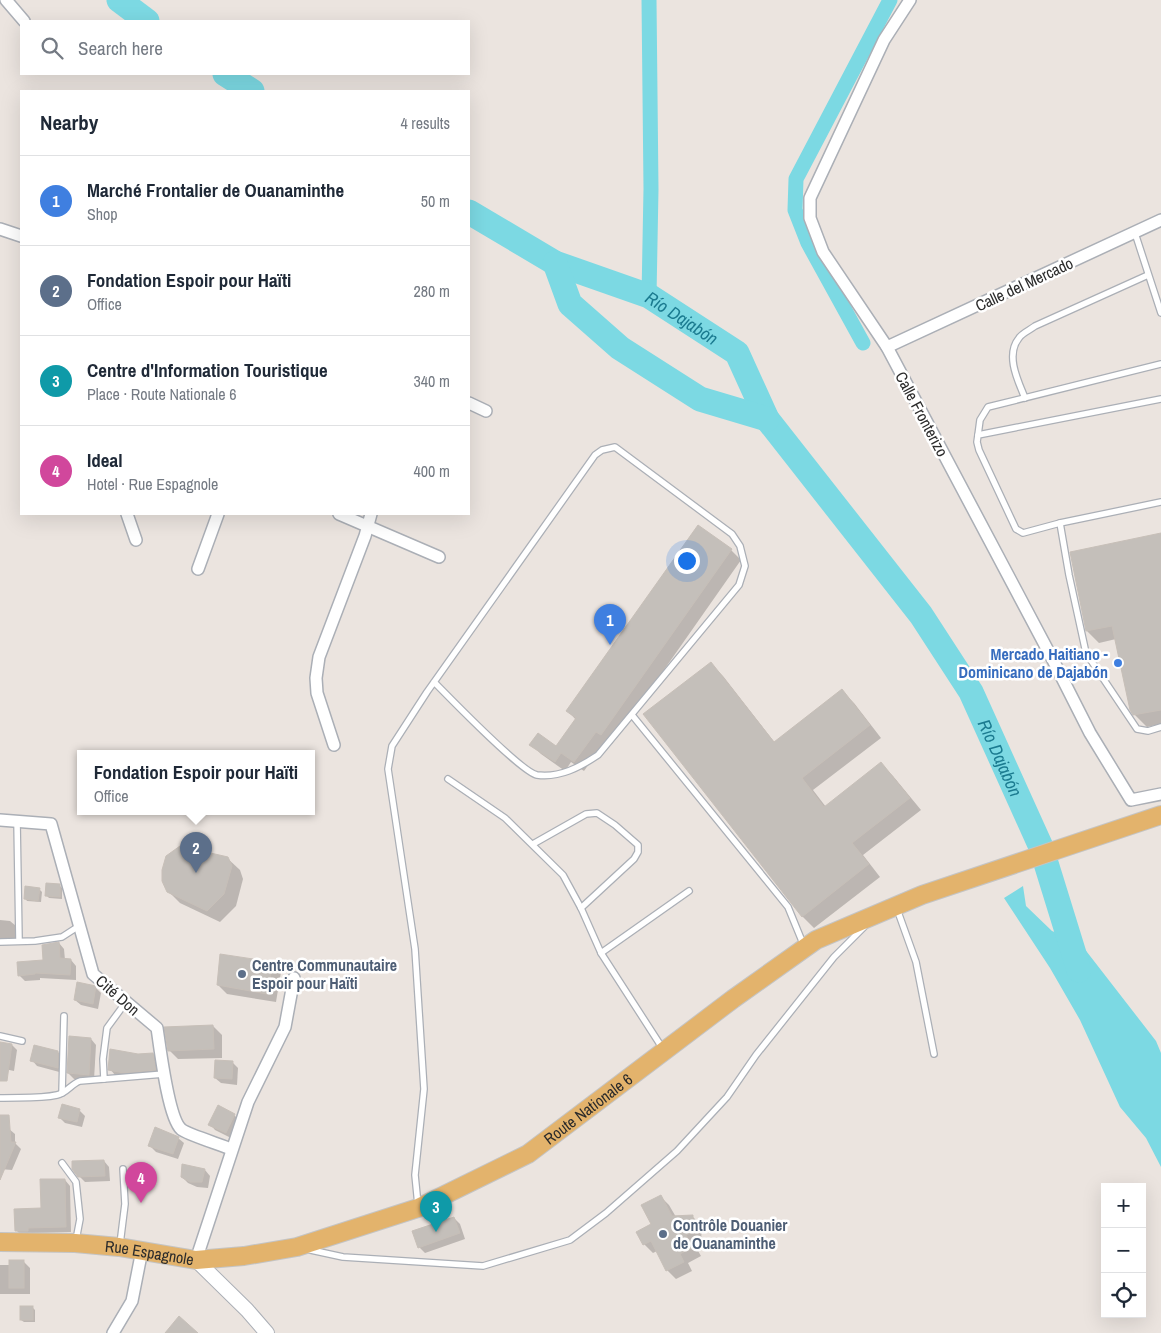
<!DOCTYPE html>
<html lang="en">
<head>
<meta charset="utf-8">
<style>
  :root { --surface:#fff; --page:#f6f6f7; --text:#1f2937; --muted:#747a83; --line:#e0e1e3; --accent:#4f85e8 }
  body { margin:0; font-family:"Archivo Narrow",sans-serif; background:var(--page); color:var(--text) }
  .controls { position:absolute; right:15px; bottom:15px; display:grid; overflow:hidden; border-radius:0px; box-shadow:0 5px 20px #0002 }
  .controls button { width:45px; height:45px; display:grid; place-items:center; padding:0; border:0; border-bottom:1px solid var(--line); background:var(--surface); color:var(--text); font:25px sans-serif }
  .you { position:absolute; left:686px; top:560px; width:18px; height:18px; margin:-12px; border:4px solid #fff; border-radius:50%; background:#1a73e8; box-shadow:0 0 0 8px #1a73e833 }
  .badge { display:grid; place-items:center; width:32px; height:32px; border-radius:50%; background:var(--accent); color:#fff; font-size:16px; font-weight:700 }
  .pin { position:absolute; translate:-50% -41px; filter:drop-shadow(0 1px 2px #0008) }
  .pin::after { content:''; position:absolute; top:26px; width:18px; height:15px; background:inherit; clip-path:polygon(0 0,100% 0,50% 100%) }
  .popup { position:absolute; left:77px; top:750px; width:238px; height:65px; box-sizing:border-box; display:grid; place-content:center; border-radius:0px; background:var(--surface); filter:drop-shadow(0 1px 4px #0005); font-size:16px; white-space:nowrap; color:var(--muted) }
  .popup b { font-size:19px; color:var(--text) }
  .popup::after { content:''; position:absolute; left:50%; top:100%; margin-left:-10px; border:10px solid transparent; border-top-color:var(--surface) }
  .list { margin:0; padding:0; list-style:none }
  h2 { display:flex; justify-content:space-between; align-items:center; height:65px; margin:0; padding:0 20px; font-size:21px }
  h2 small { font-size:16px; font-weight:400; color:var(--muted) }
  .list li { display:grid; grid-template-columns:32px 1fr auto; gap:15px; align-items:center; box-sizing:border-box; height:90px; padding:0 20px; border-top:1px solid var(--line) }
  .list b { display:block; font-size:19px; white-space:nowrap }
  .list p { margin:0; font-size:16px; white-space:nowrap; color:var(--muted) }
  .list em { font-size:16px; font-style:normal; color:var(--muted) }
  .icon { flex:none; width:28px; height:28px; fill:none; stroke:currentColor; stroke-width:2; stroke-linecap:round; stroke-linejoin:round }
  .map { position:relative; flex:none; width:1161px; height:1333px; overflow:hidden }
  .search { position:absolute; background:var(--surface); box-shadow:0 5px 20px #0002; left:20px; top:20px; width:450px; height:55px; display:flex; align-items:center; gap:12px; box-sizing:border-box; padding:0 18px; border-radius:0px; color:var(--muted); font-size:19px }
  .panel { position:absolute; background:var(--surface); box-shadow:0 5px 20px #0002; left:20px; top:90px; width:450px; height:425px; border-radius:0px }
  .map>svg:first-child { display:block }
</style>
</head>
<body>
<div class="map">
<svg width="1161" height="1333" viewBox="0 0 1161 1333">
  <rect width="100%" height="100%" fill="#ebe4df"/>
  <!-- water -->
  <path fill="#7cd9e3" d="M1023,886L1026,906L1052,931L1080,943L1156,1041L1161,1053V1167L1146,1138L1120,1107L1080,1020L1050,968L1004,898Z"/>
  <!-- shadow -->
  <g fill="#0003">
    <path d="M698,526L731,550L741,560L612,744L606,740L584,771L571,762L565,771L541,754L531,744L556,747L576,720L568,711Z"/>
    <path d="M1161,535V724L1147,727L1134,714L1116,639L1099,643L1087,631L1071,553Z"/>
    <path d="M711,664L723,676L775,743L842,691L854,703L881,738L813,790L826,807L881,764L893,776L921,810L863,855L880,877L814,928L802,916Z"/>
    <path d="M227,858L240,870L243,879L236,906L220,922L180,903L168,891Z"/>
    <path d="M59,885L62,888V899L49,898L47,896Z"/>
    <path d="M39,889L42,892L41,902L27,901L25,898Z"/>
    <path d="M0,920L10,921L16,926L15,940L0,939Z"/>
    <path d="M59,943L64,949L65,960H71L76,966V980L40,978V980L25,981L19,975L44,961Z"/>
    <path d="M272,963L281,972L276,1002L227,994L218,985Z"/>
    <path d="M95,987L101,993L98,1009L81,1005L75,1000Z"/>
    <path d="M213,1026L222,1035V1058L178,1059L169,1050Z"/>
    <path d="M91,1039L96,1045L94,1080L74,1079L68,1073Z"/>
    <path d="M0,1043L12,1045L17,1050L14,1071L0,1068Z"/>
    <path d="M58,1052L64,1058L63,1073L37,1066L32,1060Z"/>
    <path d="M153,1054L158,1060L161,1075L130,1078L115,1075L110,1069Z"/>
    <path d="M233,1063L238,1068L237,1085L221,1083L215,1078Z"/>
    <path d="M79,1110L85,1116L82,1127L65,1123L59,1117Z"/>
    <path d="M0,1115L7,1120L9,1129L15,1134V1143L21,1149L12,1170L0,1169Z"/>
    <path d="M234,1115L240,1121L231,1138L215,1130L210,1124Z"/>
    <path d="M178,1138L184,1143L178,1159L156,1152L150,1146Z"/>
    <path d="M104,1161L109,1167L110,1181L85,1182L79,1176Z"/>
    <path d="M205,1170L210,1176L208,1188L197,1187L188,1183L182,1177Z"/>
    <path d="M65,1180L70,1186L71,1232L33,1233V1236H22L17,1231L42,1209Z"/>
    <path d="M660,1196L669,1205L676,1217H693L702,1226L701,1241L694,1244L701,1256L688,1263L692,1271L676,1279L667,1270L657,1251L653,1253L644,1244L653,1225Z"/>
    <path d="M454,1218L460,1224L465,1239L425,1253L419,1247Z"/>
    <path d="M23,1261L30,1268V1294H0V1322V1265H10Z"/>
    <path d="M32,1307L35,1310V1322H24L21,1320Z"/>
  </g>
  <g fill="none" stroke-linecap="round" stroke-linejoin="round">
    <!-- canal -->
    <g stroke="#7cd9e3" stroke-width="15">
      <path d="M649,0L651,189L649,296"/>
      <path d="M863,343L808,243L795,210L796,179L890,0"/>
    </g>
    <!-- river -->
    <g stroke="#7cd9e3" stroke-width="25">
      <path d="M119,0L147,21"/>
      <path d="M225,74L252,91"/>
      <path id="s1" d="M469,212L555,263L649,296L737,353L767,419L921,615L971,692L1041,847L1079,970"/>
      <path d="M555,263L570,304L620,348L700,399L767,419"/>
    </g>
  </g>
  <!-- building -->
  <g fill="#c4bfba" stroke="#c7bfb8">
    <path d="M698,525L732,549L601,735L596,732L574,762L561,753L555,762L529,745L538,733L556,746L576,718L566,711Z"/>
    <path d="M1161,533V710L1133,715L1130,710L1112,626L1086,631L1070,552Z"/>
    <path d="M711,662L774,742L842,689L870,725L802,778L824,807L881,762L910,798L852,843L869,864L802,917L643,714Z"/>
    <path d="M180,846L228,857L232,866L224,894L207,911L167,892L162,881V870L166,856Z"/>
    <path d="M46,883L60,884V897L45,896Z"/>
    <path d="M25,886L40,888L38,901L24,899Z"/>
    <path d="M59,942L60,958L71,959L70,975L35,973V974L18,976L17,962L43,960L42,945Z"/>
    <path d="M220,954L273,962L267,994L217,985Z"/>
    <path d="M77,982L96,986L93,1004L74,1000Z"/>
    <path d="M213,1025L214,1049L168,1051L164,1027Z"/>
    <path d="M69,1036L91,1038L89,1075L67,1073Z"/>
    <path d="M0,1042L12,1044L7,1081H0Z"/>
    <path d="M34,1045L58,1051V1068L30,1061Z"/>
    <path d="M110,1049L138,1054L153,1053L156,1070L124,1073L108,1070Z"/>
    <path d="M215,1060L233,1061L232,1079L214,1078Z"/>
    <path d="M62,1104L80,1109L77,1122L58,1118Z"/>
    <path d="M218,1105L235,1114L226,1133L208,1125Z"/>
    <path d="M0,1115H9L11,1142H16L0,1180Z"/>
    <path d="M155,1127L179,1137L173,1154L148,1146Z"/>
    <path d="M104,1160L105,1176L78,1177L72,1169V1161Z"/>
    <path d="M182,1164L205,1169L202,1182H190L181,1177Z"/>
    <path d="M40,1179H65L66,1227L28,1228V1231H15L14,1209L41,1208Z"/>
    <path d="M661,1195L672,1216L693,1215V1232L686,1235L693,1247L680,1254L684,1262L666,1271L651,1241L643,1245L636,1232L651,1224L641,1205Z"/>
    <path d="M454,1217L460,1233L418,1248L412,1231Z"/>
    <rect x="9" y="1260" width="15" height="28"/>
    <rect x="20" y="1306" width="13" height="14"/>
    <path d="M179,1316L198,1333H165Z"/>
  </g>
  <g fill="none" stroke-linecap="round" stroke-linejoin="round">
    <!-- service casing -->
    <g stroke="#abafb6" stroke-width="8">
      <g id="service">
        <path d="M1135,233L1161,313"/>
        <path d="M1025,398C1018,381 1005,355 1019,338C1022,333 1030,330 1035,326L1148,275"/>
        <path d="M1161,399L978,435L977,442L979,450L1016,529L1023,533L1060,523L1161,502"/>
        <path d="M978,435L980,420L988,407L1161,364"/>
        <path d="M1060,523L1069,575L1086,653L1137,729L1148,731L1161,727"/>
        <path d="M632,715L788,907L804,946"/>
        <path d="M448,779L505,818L563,875L581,908L601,953L663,1049"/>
        <path d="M17,821L19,940"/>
        <path d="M533,844L586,814L597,813L615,825L638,845V852L634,859L581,908"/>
        <path d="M897,909L916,962L934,1054"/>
        <path d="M0,942L35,941L62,937L79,926"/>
        <path d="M601,953L689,891"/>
        <path d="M0,1036L22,1041"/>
        <path d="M104,1079L103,1059L107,1028L126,1002"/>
        <path d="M62,1093L64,1016"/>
        <path d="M0,1098C18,1097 39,1099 57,1095C67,1093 71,1084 80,1081L164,1074"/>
        <path d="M62,1163L76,1182L80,1219L76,1240"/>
        <path d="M418,1205L415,1175L424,1089L415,949L388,769L392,746L427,692L595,455L602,450L615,447L732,534L740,546L745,566L739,585L598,755C580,767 560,778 537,775C521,772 450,698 434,682"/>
        <path d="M120,1244L125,1204L123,1169"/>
        <path d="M306,1249L343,1257L483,1266L570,1240L606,1213L677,1151L727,1097L756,1055L834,957L864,927"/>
      </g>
    </g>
    <!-- minor casing -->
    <g stroke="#abafb6" stroke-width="14">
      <g id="minor">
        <path d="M6,0L24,21"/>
        <path d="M910,0L884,40L810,198V218L823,252L887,347L1054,662L1090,733L1131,800L1161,794"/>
        <path d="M0,229L21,236"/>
        <path d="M887,347L1161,220"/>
        <path d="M469,403L486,411"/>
        <path d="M127,514L136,540"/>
        <path d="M339,514L439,557"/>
        <path d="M198,569L218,514"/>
        <path d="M334,745L317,693L316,678L319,657L365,536L371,514"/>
        <path d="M0,820L51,824L93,974L157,1028C160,1047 168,1117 181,1129C186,1134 222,1145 231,1149"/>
        <path d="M196,1260L248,1102L285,1027L294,978"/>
        <path d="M113,1333L132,1301L142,1250"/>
      </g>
    </g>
    <!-- tertiary casing -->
    <g stroke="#abafb6" stroke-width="16">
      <path id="tertiary" d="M196,1260L247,1310L267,1333"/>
    </g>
    <!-- primary casing -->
    <g stroke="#c4c4c4" stroke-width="20">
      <g id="primary">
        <path id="s2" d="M0,1242L75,1243L119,1247L196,1260L244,1256L297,1247L418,1208L528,1154L733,999L816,940L922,895L1161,815"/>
      </g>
    </g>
    <!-- service -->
    <use href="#service" stroke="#fff" stroke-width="5.5"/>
    <!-- minor -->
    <use href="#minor" stroke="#fff" stroke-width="11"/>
    <!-- tertiary -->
    <use href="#tertiary" stroke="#fff" stroke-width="14"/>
    <!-- primary -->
    <use href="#primary" stroke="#e3b36c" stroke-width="18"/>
  </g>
  <!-- markers -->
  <circle fill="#3f7fe0" stroke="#fff" stroke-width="2" cx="1118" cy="663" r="5"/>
  <g fill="#5c6f8a" stroke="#fff" stroke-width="2">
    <circle cx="242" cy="974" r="5"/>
    <circle cx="663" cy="1234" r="5"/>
  </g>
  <g text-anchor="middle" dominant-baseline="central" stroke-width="5" stroke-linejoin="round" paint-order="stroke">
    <!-- street labels -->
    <g font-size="16" fill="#2b2b2b" stroke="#fff">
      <text transform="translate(1024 284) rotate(-25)">Calle del Mercado</text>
      <text transform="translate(922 414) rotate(62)">Calle Fronterizo</text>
      <text transform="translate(118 995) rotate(41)">Cité Don</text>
      <text stroke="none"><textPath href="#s2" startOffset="624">Route Nationale 6</textPath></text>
      <text stroke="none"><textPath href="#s2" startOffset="150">Rue Espagnole</textPath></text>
    </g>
    <!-- shop labels -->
    <g font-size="16" font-weight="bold" fill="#366cbe" stroke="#fff" text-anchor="end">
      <text x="1108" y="654">Mercado Haitiano -<tspan x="1108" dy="18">Dominicano de Dajabón</tspan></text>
    </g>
    <!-- service labels -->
    <g font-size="16" font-weight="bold" fill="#4e5e75" stroke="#fff" text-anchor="start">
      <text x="252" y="965">Centre Communautaire<tspan x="252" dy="18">Espoir pour Haïti</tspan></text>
      <text x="673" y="1225">Contrôle Douanier<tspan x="673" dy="18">de Ouanaminthe</tspan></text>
    </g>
    <!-- water labels -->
    <g font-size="18" font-style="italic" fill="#1b7b90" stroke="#fff">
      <text stroke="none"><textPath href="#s1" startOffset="239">Río Dajabón</textPath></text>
      <text stroke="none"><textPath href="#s1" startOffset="790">Río Dajabón</textPath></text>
    </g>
  </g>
</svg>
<div class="controls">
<button>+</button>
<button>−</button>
<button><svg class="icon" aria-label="locate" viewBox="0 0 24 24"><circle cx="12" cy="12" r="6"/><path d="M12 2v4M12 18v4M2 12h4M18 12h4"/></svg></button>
</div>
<div class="you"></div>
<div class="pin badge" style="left:610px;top:645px;background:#3f7fe0">1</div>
<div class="pin badge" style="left:196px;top:873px;background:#5c6f8a">2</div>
<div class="popup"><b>Fondation Espoir pour Haïti</b>Office</div>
<div class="pin badge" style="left:436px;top:1232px;background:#0f9aa8">3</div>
<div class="pin badge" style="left:141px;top:1203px;background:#d1479c">4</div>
<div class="search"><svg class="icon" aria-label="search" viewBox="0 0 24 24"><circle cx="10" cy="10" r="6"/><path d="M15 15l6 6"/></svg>Search here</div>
<section class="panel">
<h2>Nearby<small>4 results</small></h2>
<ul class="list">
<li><span class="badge" style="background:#3f7fe0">1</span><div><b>Marché Frontalier de Ouanaminthe</b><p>Shop</p></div><em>50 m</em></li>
<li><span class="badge" style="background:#5c6f8a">2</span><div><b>Fondation Espoir pour Haïti</b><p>Office</p></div><em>280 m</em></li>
<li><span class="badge" style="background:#0f9aa8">3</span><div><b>Centre d'Information Touristique</b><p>Place · Route Nationale 6</p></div><em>340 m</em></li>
<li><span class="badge" style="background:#d1479c">4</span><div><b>Ideal</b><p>Hotel · Rue Espagnole</p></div><em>400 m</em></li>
</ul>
</section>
</div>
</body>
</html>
